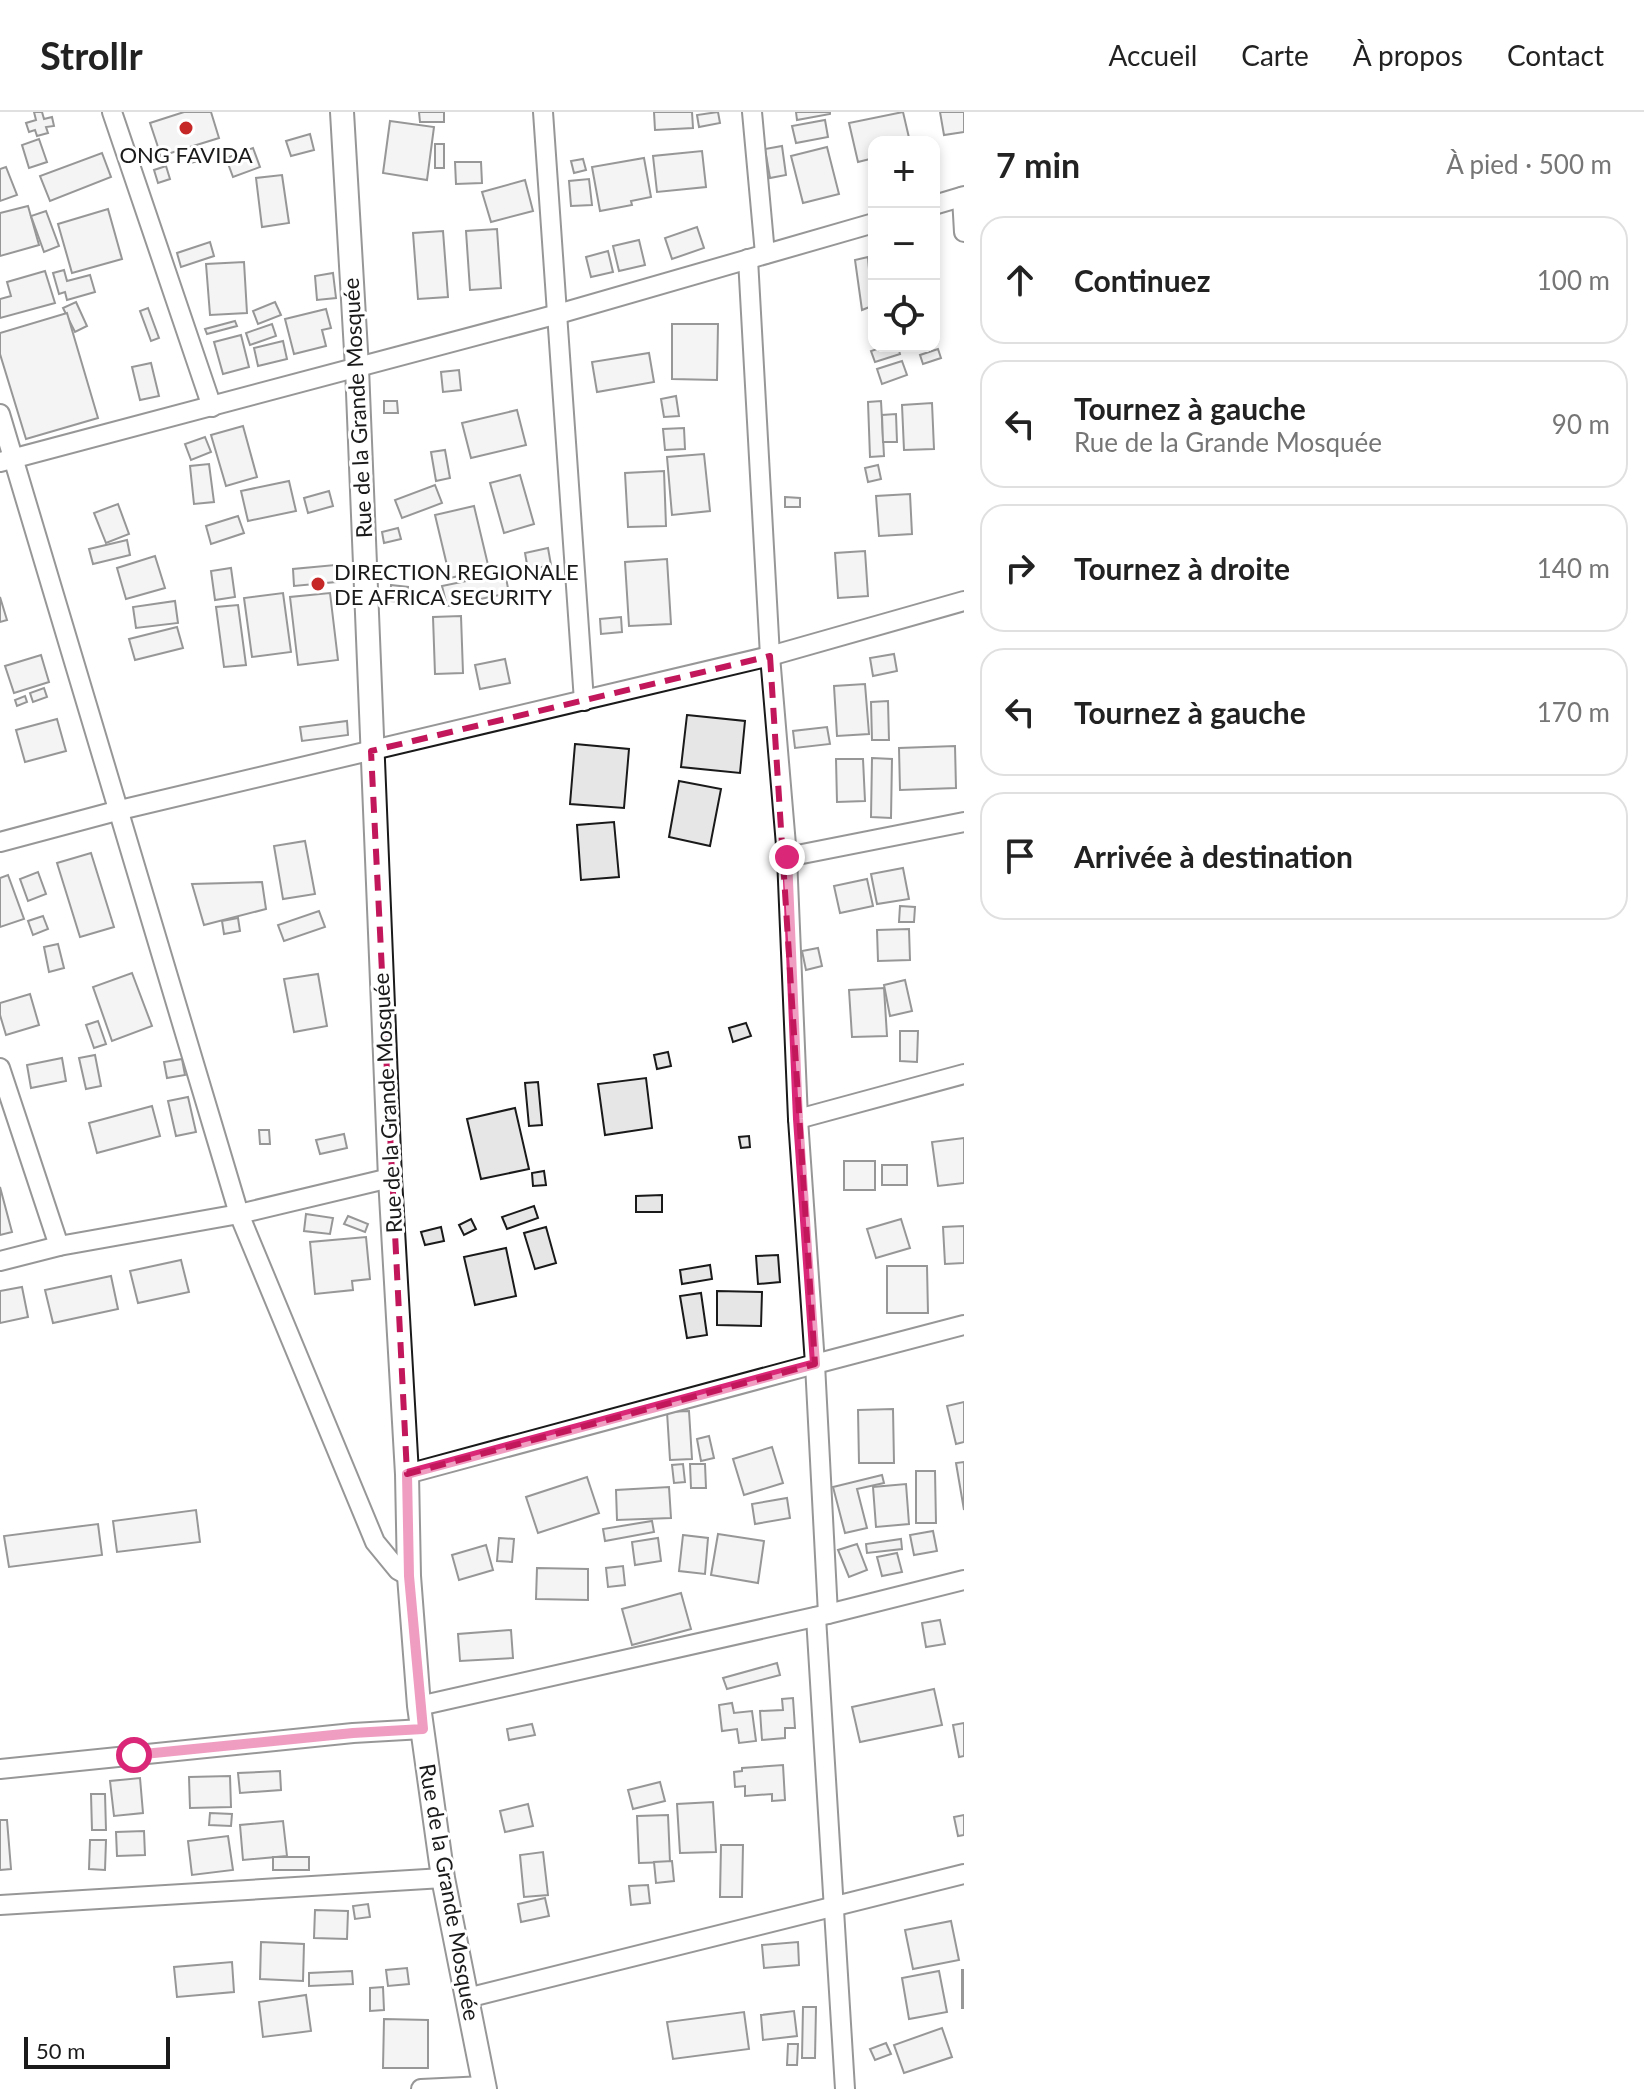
<!DOCTYPE html>
<html lang="fr">
<head>
<meta charset="utf-8">
<style>
  :root { --surface:#fff; --page:#f6f6f6; --text:#222; --muted:#767676; --line:#e0e0e0 }
  body { margin:0; font-family:Lato,sans-serif; background:var(--page); color:var(--text) }
  .controls { position:absolute; right:24px; top:24px; display:grid; overflow:hidden; border-radius:16px; box-shadow:0 4px 12px #0003 }
  .controls button { width:72px; height:72px; display:grid; place-items:center; padding:0; border:0; border-bottom:2px solid var(--line); background:var(--surface); color:var(--text); font:40px sans-serif }
  .scale { position:absolute; left:24px; bottom:20px; width:146px; box-sizing:border-box; padding-left:8px; border:4px solid #1a1a1a; border-top:0; font-size:22px; line-height:28px; white-space:nowrap; color:#1a1a1a; -webkit-text-stroke:6px #fff; paint-order:stroke }
  .stop { position:absolute; width:24px; height:24px; margin:-18px; border:6px solid #db2777; border-radius:50%; background:#fff }
  .stop.end { background:#db2777; border-color:#fff; box-shadow:0 2px 8px #0008 }
  .list { margin:0; padding:0; list-style:none }
  h2 { display:flex; justify-content:space-between; align-items:center; height:104px; margin:0; padding:0 32px; font-size:34px }
  h2 small { font-size:26px; font-weight:400; color:var(--muted) }
  .list li { display:grid; grid-template-columns:52px 1fr auto; gap:24px; align-items:center; box-sizing:border-box; height:128px; margin:0 16px 16px; padding:0 16px; border:2px solid var(--line); border-radius:24px }
  .list b { display:block; font-size:30px; white-space:nowrap }
  .list p { margin:0; font-size:26px; white-space:nowrap; color:var(--muted) }
  .list em { font-size:26px; font-style:normal; color:var(--muted) }
  .icon { flex:none; width:44px; height:44px; fill:none; stroke:currentColor; stroke-width:2; stroke-linecap:round; stroke-linejoin:round }
  .map { position:relative; flex:none; width:964px; height:1977px; overflow:hidden }
  header { display:flex; align-items:center; gap:48px; box-sizing:border-box; height:112px; padding:0 40px; background:var(--surface); border-bottom:2px solid var(--line) }
  header strong { font-size:38px }
  nav { display:flex; gap:44px; margin-inline-start:auto; font-size:28px }
  main { display:flex }
  aside { flex:1; background:var(--surface) }
  .map>svg:first-child { display:block }
</style>
</head>
<body>
<header>
<strong>Strollr</strong>
<nav><a>Accueil</a><a>Carte</a><a>À propos</a><a>Contact</a></nav>
</header>
<main>
<div class="map">
<svg width="964" height="1977" viewBox="0 0 964 1977">
  <rect width="100%" height="100%" fill="#fff"/>
  <!-- building -->
  <g fill="#e6e6e6" stroke="#1a1a1a" stroke-width="2">
    <path d="M34,0H42L44,7L52,5L54,14L46,15L48,21L37,24L35,18L29,20L26,11L36,8Z"/>
    <path d="M184,0H211L219,26L161,44L150,11Z"/>
    <path d="M419,0H444V10H420Z"/>
    <path d="M654,0H692L693,16L655,18Z"/>
    <path d="M718,0L720,11L699,15L697,3Z"/>
    <path d="M796,0H830V2L797,8Z"/>
    <path d="M903,0L910,30H874V46L858,50L849,11Z"/>
    <path d="M940,0H964V20L944,23Z"/>
    <path d="M825,8L828,25L796,31L792,14Z"/>
    <path d="M390,9L434,15L427,68L383,61Z"/>
    <path d="M310,22L314,38L291,44L286,29Z"/>
    <path d="M39,27L47,50L29,56L22,33Z"/>
    <rect x="435" y="32" width="9" height="24"/>
    <path d="M782,34L786,63L770,66L765,37Z"/>
    <path d="M827,35L839,82L803,91L791,44Z"/>
    <path d="M253,36L260,55L233,65L226,46Z"/>
    <path d="M205,37L207,47L190,51L187,41Z"/>
    <path d="M702,39L706,75L657,80L653,44Z"/>
    <path d="M102,41L111,65L50,89L40,64Z"/>
    <path d="M644,46L651,85L631,89L632,93L600,99L592,55Z"/>
    <path d="M583,47L586,58L574,61L571,49Z"/>
    <path d="M455,50H481L482,71L456,72Z"/>
    <path d="M166,54L170,67L158,71L154,58Z"/>
    <path d="M6,55L17,83L0,89V57Z"/>
    <path d="M282,63L289,111L262,115L256,66Z"/>
    <path d="M589,67L592,93L571,94L569,69Z"/>
    <path d="M525,68L533,99L491,110L482,80Z"/>
    <path d="M28,94L39,133L0,144V101Z"/>
    <path d="M108,97L122,147L72,161L58,112Z"/>
    <path d="M46,99L59,134L44,140L31,104Z"/>
    <path d="M697,115L704,136L672,147L665,126Z"/>
    <path d="M497,117L501,176L470,178L466,119Z"/>
    <path d="M443,119L448,185L418,187L413,121Z"/>
    <path d="M639,128L645,153L619,159L613,134Z"/>
    <path d="M210,130L214,144L181,155L177,141Z"/>
    <path d="M608,139L613,160L591,165L586,145Z"/>
    <path d="M868,145L872,194L862,198L855,148Z"/>
    <path d="M244,150L247,201L210,203L206,152Z"/>
    <path d="M64,158L67,169L90,163L95,180L67,188L65,180L59,182L53,161Z"/>
    <path d="M45,159L55,191L0,206V187L11,184L7,170Z"/>
    <path d="M333,161L336,186L317,188L315,164Z"/>
    <path d="M76,190L87,214L75,220L63,196Z"/>
    <path d="M275,190L281,203L258,212L253,199Z"/>
    <path d="M148,196L159,226L151,229L140,199Z"/>
    <path d="M326,197L331,216L322,218L326,234L294,242L285,207Z"/>
    <path d="M67,201L98,306L26,327L0,242V221Z"/>
    <path d="M235,209L237,214L207,222L205,217Z"/>
    <path d="M272,212L276,224L250,233L246,221Z"/>
    <path d="M672,212H718L717,268L672,267Z"/>
    <path d="M241,223L249,255L223,262L214,230Z"/>
    <path d="M283,229L287,247L258,254L254,236Z"/>
    <path d="M886,234H898L900,242L875,250L871,239Z"/>
    <path d="M938,237L941,246L923,252L920,243Z"/>
    <path d="M649,241L654,270L597,280L592,250Z"/>
    <path d="M902,249L907,263L882,272L877,257Z"/>
    <path d="M151,251L159,284L140,288L132,255Z"/>
    <path d="M459,258L461,278L443,280L441,260Z"/>
    <path d="M676,284L679,304L664,305L661,287Z"/>
    <path d="M384,289H397L398,301H384Z"/>
    <path d="M881,289L884,344L870,345L868,290Z"/>
    <path d="M932,291L934,337L904,338L902,293Z"/>
    <path d="M517,298L526,333L471,346L462,311Z"/>
    <path d="M896,302L897,330H883L882,303Z"/>
    <path d="M243,314L257,365L226,374L211,323Z"/>
    <path d="M684,316L685,337L665,338L663,317Z"/>
    <path d="M205,325L211,340L191,348L185,332Z"/>
    <path d="M445,338L450,366L436,369L431,340Z"/>
    <path d="M704,342L710,399L672,403L667,345Z"/>
    <path d="M209,352L214,390L194,392L190,354Z"/>
    <path d="M878,353L881,367L868,370L865,356Z"/>
    <path d="M664,359L666,414L628,415L625,361Z"/>
    <path d="M520,363L534,412L504,421L490,371Z"/>
    <path d="M289,369L296,399L248,409L241,379Z"/>
    <path d="M435,373L442,391L402,406L395,388Z"/>
    <path d="M329,379L333,394L308,401L304,386Z"/>
    <path d="M910,382L912,422L879,424L876,384Z"/>
    <path d="M785,385L800,386V395H785Z"/>
    <path d="M118,392L129,422L106,431L94,401Z"/>
    <path d="M474,394L489,457L450,466L435,403Z"/>
    <path d="M238,404L244,421L211,432L206,414Z"/>
    <path d="M398,416L401,427L384,431L382,420Z"/>
    <path d="M127,428L130,443L93,452L89,437Z"/>
    <path d="M548,436L551,453L528,458L525,441Z"/>
    <path d="M865,439L868,484L838,486L835,441Z"/>
    <path d="M155,444L165,476L126,487L117,456Z"/>
    <path d="M667,447L671,512L629,514L625,450Z"/>
    <path d="M335,453L336,470L294,474L293,457Z"/>
    <path d="M231,456L235,485L215,488L211,459Z"/>
    <path d="M505,461L509,481L447,494L442,474Z"/>
    <path d="M391,473L408,475L407,490L390,489Z"/>
    <path d="M283,481L291,540L252,545L244,486Z"/>
    <path d="M330,481L338,548L298,553L290,485Z"/>
    <path d="M0,485L7,508L0,510Z"/>
    <path d="M175,489L178,511L136,516L133,495Z"/>
    <path d="M238,493L246,553L224,555L216,495Z"/>
    <path d="M461,504L463,561L435,562L433,505Z"/>
    <path d="M621,505L622,520L601,522L600,507Z"/>
    <path d="M177,515L183,536L135,548L129,527Z"/>
    <path d="M894,542L897,559L873,564L870,546Z"/>
    <path d="M41,543L49,570L14,581L5,554Z"/>
    <path d="M505,547L510,571L480,577L475,553Z"/>
    <path d="M865,572L869,622L837,624L834,574Z"/>
    <path d="M44,576L47,585L33,590L30,581Z"/>
    <path d="M25,584L27,590L17,594L15,588Z"/>
    <path d="M888,589L889,628H872L871,590Z"/>
    <path d="M687,603L745,609L740,661L681,655Z"/>
    <path d="M57,607L66,639L25,650L16,618Z"/>
    <path d="M347,609L348,623L302,629L300,615Z"/>
    <path d="M827,615L830,632L795,636L793,619Z"/>
    <path d="M575,632L629,637L624,696L570,692Z"/>
    <path d="M955,634L956,676L900,678L899,636Z"/>
    <path d="M872,646L892,647L891,706L871,705Z"/>
    <path d="M836,647H863L865,689L837,690Z"/>
    <path d="M679,669L721,677L710,734L669,725Z"/>
    <path d="M614,710L619,765L581,768L577,713Z"/>
    <path d="M305,729L315,782L283,787L274,734Z"/>
    <path d="M91,741L114,815L80,825L57,751Z"/>
    <path d="M903,756L909,787L877,792L871,762Z"/>
    <path d="M38,760L46,782L28,789L20,767Z"/>
    <path d="M8,763L24,807L0,815V766Z"/>
    <path d="M867,767L873,794L840,801L834,774Z"/>
    <path d="M262,770L266,797L204,813L192,772Z"/>
    <path d="M900,794L915,795L914,810H899Z"/>
    <path d="M319,799L325,815L284,829L278,813Z"/>
    <path d="M43,804L48,817L33,823L28,809Z"/>
    <path d="M238,806L240,819L224,822L222,809Z"/>
    <path d="M909,817L910,848L878,849L877,818Z"/>
    <path d="M58,832L64,856L49,860L44,835Z"/>
    <path d="M818,836L822,854L806,858L802,839Z"/>
    <path d="M132,861L152,914L112,929L93,875Z"/>
    <path d="M318,862L327,914L294,920L284,867Z"/>
    <path d="M905,868L912,899L890,904L884,873Z"/>
    <path d="M884,876L887,924L852,925L849,878Z"/>
    <path d="M30,882L39,913L6,923L0,903V891Z"/>
    <path d="M98,909L106,932L94,936L86,913Z"/>
    <path d="M746,911L751,924L733,930L729,916Z"/>
    <path d="M900,919H918L917,950L900,949Z"/>
    <path d="M668,940L671,954L657,957L654,943Z"/>
    <path d="M95,943L101,974L86,977L79,946Z"/>
    <path d="M62,946L66,969L31,976L27,953Z"/>
    <path d="M182,947L185,963L167,966L164,950Z"/>
    <path d="M646,966L652,1016L605,1023L598,972Z"/>
    <path d="M538,970L542,1013L529,1014L525,971Z"/>
    <path d="M188,985L196,1020L176,1024L168,989Z"/>
    <path d="M152,994L160,1024L97,1041L89,1011Z"/>
    <path d="M515,996L529,1057L481,1067L467,1007Z"/>
    <path d="M259,1018H269L270,1032H260Z"/>
    <path d="M344,1022L347,1036L320,1042L316,1028Z"/>
    <path d="M749,1024L750,1035L741,1036L739,1025Z"/>
    <path d="M964,1026V1071L938,1074L932,1030Z"/>
    <rect x="844" y="1049" width="31" height="29"/>
    <rect x="882" y="1053" width="25" height="20"/>
    <path d="M544,1059L546,1073L533,1074L532,1061Z"/>
    <path d="M0,1075L12,1120L0,1123Z"/>
    <path d="M662,1083V1100H636V1084Z"/>
    <path d="M534,1094L538,1106L507,1117L502,1105Z"/>
    <path d="M306,1102L333,1106L330,1122L304,1119Z"/>
    <path d="M348,1104L368,1112L365,1120L344,1112Z"/>
    <path d="M471,1107L476,1117L464,1123L459,1113Z"/>
    <path d="M901,1107L910,1136L876,1146L867,1117Z"/>
    <path d="M964,1114V1151L945,1152L943,1115Z"/>
    <path d="M441,1115L444,1129L425,1133L421,1120Z"/>
    <path d="M546,1115L556,1151L535,1157L524,1121Z"/>
    <path d="M366,1125L370,1167L352,1169L353,1178L315,1182L310,1130Z"/>
    <path d="M506,1136L516,1184L475,1193L464,1145Z"/>
    <path d="M778,1143L780,1170L758,1172L756,1144Z"/>
    <path d="M181,1148L189,1180L138,1191L130,1159Z"/>
    <path d="M710,1153L712,1167L682,1172L680,1158Z"/>
    <path d="M887,1154H927L928,1201H887Z"/>
    <path d="M111,1164L118,1197L53,1211L45,1178Z"/>
    <path d="M22,1175L28,1205L0,1211V1179Z"/>
    <path d="M717,1179L762,1180L761,1214L717,1213Z"/>
    <path d="M701,1181L707,1223L687,1226L680,1184Z"/>
    <path d="M964,1290V1330L956,1332L947,1294Z"/>
    <path d="M893,1297L894,1351H859L858,1298Z"/>
    <path d="M689,1299L692,1347L670,1348L667,1300Z"/>
    <path d="M709,1324L714,1346L701,1349L697,1327Z"/>
    <path d="M772,1335L783,1371L744,1383L733,1347Z"/>
    <path d="M964,1350V1398L956,1351Z"/>
    <path d="M683,1352L685,1370L674,1371L672,1353Z"/>
    <path d="M690,1352H705L706,1376H691Z"/>
    <path d="M916,1359H935L936,1411H916Z"/>
    <path d="M882,1363L884,1371L857,1377L867,1416L845,1421L833,1375Z"/>
    <path d="M587,1365L599,1401L538,1421L526,1385Z"/>
    <path d="M906,1372L909,1412L876,1415L873,1375Z"/>
    <path d="M669,1375L671,1406L617,1408L616,1378Z"/>
    <path d="M787,1386L790,1406L755,1412L752,1392Z"/>
    <path d="M196,1398L200,1430L117,1440L113,1409Z"/>
    <path d="M652,1409L654,1420L605,1429L603,1417Z"/>
    <path d="M98,1412L102,1443L9,1455L4,1424Z"/>
    <path d="M933,1419L937,1439L914,1443L910,1423Z"/>
    <path d="M718,1422L764,1429L758,1471L711,1463Z"/>
    <path d="M683,1423L708,1426L705,1462L679,1459Z"/>
    <path d="M499,1426L514,1427L512,1450L497,1449Z"/>
    <path d="M658,1426L661,1449L635,1453L632,1430Z"/>
    <path d="M901,1427L902,1437L867,1441L866,1432Z"/>
    <path d="M857,1432L867,1458L849,1465L838,1438Z"/>
    <path d="M486,1433L493,1458L459,1468L452,1443Z"/>
    <path d="M897,1441L902,1460L882,1464L877,1445Z"/>
    <path d="M623,1454L625,1473L608,1475L606,1456Z"/>
    <path d="M537,1456L588,1457V1488L536,1487Z"/>
    <path d="M681,1481L691,1517L632,1533L622,1497Z"/>
    <path d="M940,1508L945,1532L926,1535L922,1511Z"/>
    <path d="M511,1518L513,1546L460,1549L458,1522Z"/>
    <path d="M777,1551L780,1563L727,1577L723,1566Z"/>
    <path d="M934,1577L942,1613L860,1630L852,1595Z"/>
    <path d="M793,1586L795,1616H785V1626L762,1628L760,1599L783,1598L782,1587Z"/>
    <path d="M732,1591L734,1601L752,1599L756,1629L739,1631L737,1617L722,1619L719,1593Z"/>
    <path d="M964,1611V1644L959,1645L953,1613Z"/>
    <path d="M532,1612L535,1623L509,1628L507,1617Z"/>
    <path d="M783,1653L785,1688L772,1689V1682L745,1684V1674L735,1675L734,1660L742,1659V1656Z"/>
    <path d="M280,1659L281,1678L240,1681L238,1661Z"/>
    <path d="M230,1664L231,1695L190,1696L189,1665Z"/>
    <path d="M140,1666L143,1701L114,1704L110,1669Z"/>
    <path d="M660,1670L665,1689L633,1697L628,1678Z"/>
    <path d="M91,1682H105L106,1718H92Z"/>
    <path d="M713,1690L716,1740L680,1741L677,1692Z"/>
    <path d="M528,1692L533,1714L505,1720L500,1699Z"/>
    <path d="M210,1701L232,1702L231,1714L209,1713Z"/>
    <path d="M668,1703L670,1750L639,1751L637,1704Z"/>
    <path d="M964,1703V1723L958,1724L954,1705Z"/>
    <path d="M0,1708H7L11,1757L0,1758Z"/>
    <path d="M283,1709L287,1744L243,1748L240,1713Z"/>
    <path d="M144,1719L145,1743L117,1744L116,1720Z"/>
    <path d="M228,1724L233,1758L192,1763L188,1729Z"/>
    <path d="M90,1728H106L105,1758L89,1757Z"/>
    <path d="M721,1733H743L742,1785H720Z"/>
    <path d="M543,1740L548,1783L524,1785L520,1743Z"/>
    <rect x="273" y="1745" width="36" height="13"/>
    <path d="M672,1749L674,1769L656,1771L654,1750Z"/>
    <path d="M648,1773L650,1791L631,1793L629,1774Z"/>
    <path d="M545,1786L549,1804L521,1810L518,1792Z"/>
    <path d="M368,1792L370,1805L355,1807L353,1794Z"/>
    <path d="M315,1798L348,1799L347,1827L314,1826Z"/>
    <path d="M951,1809L959,1848L913,1857L905,1818Z"/>
    <path d="M261,1830L304,1832L303,1869L260,1867Z"/>
    <path d="M798,1830L799,1853L764,1856L762,1833Z"/>
    <path d="M232,1850L234,1880L177,1885L174,1855Z"/>
    <path d="M407,1856L409,1872L388,1874L386,1858Z"/>
    <rect x="962" y="1858" width="2" height="38"/>
    <path d="M352,1859L353,1872L309,1874V1861Z"/>
    <path d="M939,1859L947,1900L909,1907L902,1866Z"/>
    <path d="M383,1875L384,1898L370,1899V1876Z"/>
    <path d="M306,1883L311,1919L263,1925L259,1890Z"/>
    <path d="M803,1895H816L815,1946H802Z"/>
    <path d="M794,1899L797,1924L763,1928L761,1903Z"/>
    <path d="M744,1900L749,1937L673,1947L667,1910Z"/>
    <path d="M384,1907L428,1908V1956H383Z"/>
    <path d="M942,1916L952,1945L904,1961L894,1933Z"/>
    <path d="M886,1931L891,1942L875,1948L870,1937Z"/>
    <path d="M788,1932H798L797,1953H787Z"/>
  </g>
  <g fill="none" stroke-linecap="round" stroke-linejoin="round">
    <!-- minor casing -->
    <g stroke="#1a1a1a" stroke-width="22">
      <g id="minor">
        <path d="M112,0L212,295"/>
        <path d="M543,0L584,589"/>
        <path d="M752,0L765,142"/>
        <path d="M962,85L964,120"/>
        <path d="M934,93L964,84"/>
        <path d="M0,302L239,1102L375,1430L398,1458L409,1464"/>
        <path d="M0,350L558,202L874,111"/>
        <path d="M0,730L120,698L770,544L964,489"/>
        <path d="M787,745L964,710"/>
        <path d="M0,956L59,1134"/>
        <path d="M798,1007L964,962"/>
        <path d="M0,1149L59,1134L239,1102L390,1066"/>
        <path d="M407,1362L815,1252L798,1007L787,745L770,544L748,147"/>
        <path d="M828,1502L815,1252L964,1213"/>
        <path d="M816,1505L845,1977"/>
        <path d="M419,1594L828,1502L964,1468"/>
        <path d="M0,1657L353,1621L423,1617"/>
        <path d="M0,1793L443,1766"/>
        <path d="M467,1886L964,1762"/>
        <path d="M421,1977L485,1974"/>
      </g>
    </g>
    <!-- tertiary casing -->
    <g stroke="#1a1a1a" stroke-width="26">
      <path id="tertiary" d="M342,0L357,256L390,1066L407,1362L409,1464L419,1594L443,1766L485,1977"/>
    </g>
    <!-- minor -->
    <use href="#minor" stroke="#fff" stroke-width="18"/>
    <!-- tertiary -->
    <use href="#tertiary" stroke="#fff" stroke-width="22"/>
  </g>
  <g fill="none" stroke-linecap="round" stroke-linejoin="round">
    <!-- route -->
    <path stroke="#db2777" stroke-width="10" d="M134,1643L353,1621L423,1617L409,1464L407,1362L815,1252L798,1007L787,745"/>
  </g>
  <!-- marked area -->
  <path d="M0 0H964V1977H0ZM770,544L815,1252L407,1362L371,639Z" fill="#fff" fill-opacity=".55" fill-rule="evenodd"/>
  <path fill="none" stroke="#c2185b" stroke-width="6" stroke-dasharray="16 10" stroke-linejoin="round" d="M770,544L815,1252L407,1362L371,639Z"/>
  <!-- markers -->
  <g fill="#c62828" stroke="#fff" stroke-width="3">
    <circle cx="186" cy="16" r="8"/>
    <circle cx="318" cy="472" r="8"/>
  </g>
  <g text-anchor="middle" dominant-baseline="central" stroke-width="6" stroke-linejoin="round" paint-order="stroke">
    <!-- poi labels -->
    <g font-size="22" fill="#1a1a1a" stroke="#fff">
      <text x="186" y="42">ONG FAVIDA</text>
      <text x="334" y="459" text-anchor="start">DIRECTION REGIONALE<tspan x="334" dy="25">DE AFRICA SECURITY</tspan></text>
    </g>
    <!-- street labels -->
    <g font-size="22" fill="#1a1a1a" stroke="#fff">
      <text transform="translate(357 296) rotate(-93)">Rue de la Grande Mosquée</text>
      <text transform="translate(387 991) rotate(-93)">Rue de la Grande Mosquée</text>
      <text transform="translate(450 1780) rotate(80)">Rue de la Grande Mosquée</text>
    </g>
  </g>
</svg>
<div class="controls">
<button>+</button>
<button>−</button>
<button><svg class="icon" aria-label="locate" viewBox="0 0 24 24"><circle cx="12" cy="12" r="6"/><path d="M12 2v4M12 18v4M2 12h4M18 12h4"/></svg></button>
</div>
<div class="scale">50 m</div>
<div class="stop" style="left:134px;top:1643px"></div>
<div class="stop end" style="left:787px;top:745px"></div>
</div>
<aside>
<h2>7 min<small>À pied · 500 m</small></h2>
<ul class="list">
<li><svg class="icon" aria-label="ahead" viewBox="0 0 24 24"><path d="M12 20V5M6 11l6-6 6 6"/></svg><div><b>Continuez</b></div><em>100 m</em></li>
<li><svg class="icon" aria-label="left" viewBox="0 0 24 24"><path d="M17 20v-9H6M10 6l-5 5 5 5"/></svg><div><b>Tournez à gauche</b><p>Rue de la Grande Mosquée</p></div><em>90 m</em></li>
<li><svg class="icon" aria-label="right" viewBox="0 0 24 24"><path d="M7 20v-9h11M14 6l5 5-5 5"/></svg><div><b>Tournez à droite</b></div><em>140 m</em></li>
<li><svg class="icon" aria-label="left" viewBox="0 0 24 24"><path d="M17 20v-9H6M10 6l-5 5 5 5"/></svg><div><b>Tournez à gauche</b></div><em>170 m</em></li>
<li><svg class="icon" aria-label="arrive" viewBox="0 0 24 24"><path d="M6 21V4h12l-3 4 3 4H6"/></svg><div><b>Arrivée à destination</b></div></li>
</ul>
</aside>
</main>
</body>
</html>
